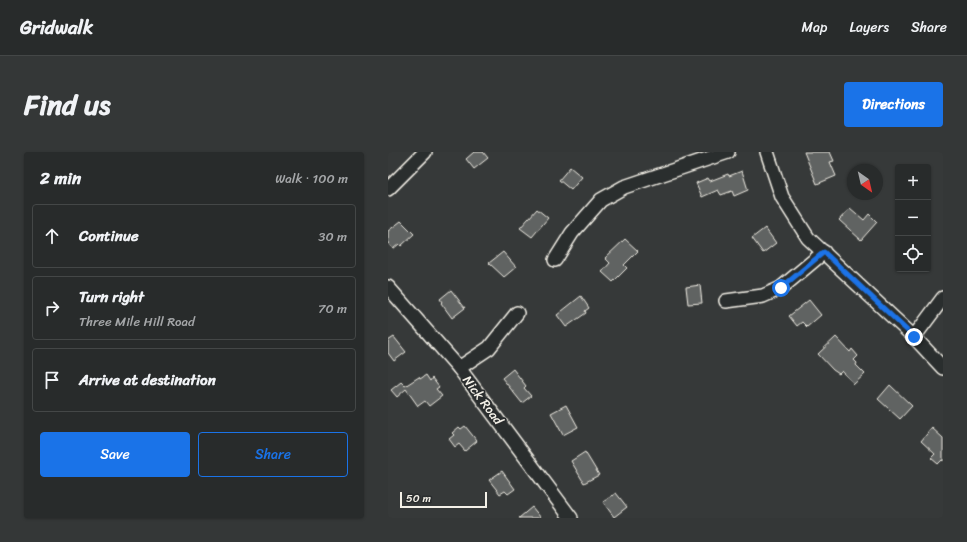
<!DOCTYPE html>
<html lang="en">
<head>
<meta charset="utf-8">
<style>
  :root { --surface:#282b2b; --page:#343737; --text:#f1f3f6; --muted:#a5a7a9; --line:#444747; --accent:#1a73e8 }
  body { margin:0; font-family:Sriracha,sans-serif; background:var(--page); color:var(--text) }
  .controls { position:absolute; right:12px; top:12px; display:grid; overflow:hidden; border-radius:4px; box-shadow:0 1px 3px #0004 }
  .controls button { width:36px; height:36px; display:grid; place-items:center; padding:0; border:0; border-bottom:1px solid var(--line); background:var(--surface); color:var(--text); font:20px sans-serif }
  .compass { position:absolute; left:459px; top:12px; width:36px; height:36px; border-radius:50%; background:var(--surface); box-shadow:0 1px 3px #0004; rotate:146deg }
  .scale { position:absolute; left:12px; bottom:10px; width:87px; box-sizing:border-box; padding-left:4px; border:2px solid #f4f1e8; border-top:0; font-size:11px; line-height:14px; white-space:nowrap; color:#f4f1e8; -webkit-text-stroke:3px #2a2d2e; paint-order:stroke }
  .stop { position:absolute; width:12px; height:12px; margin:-9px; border:3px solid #1a73e8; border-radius:50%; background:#fff }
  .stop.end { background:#1a73e8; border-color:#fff; box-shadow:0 1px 4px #0008 }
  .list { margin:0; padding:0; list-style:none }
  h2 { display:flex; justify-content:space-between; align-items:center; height:52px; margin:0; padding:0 16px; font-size:17px }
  h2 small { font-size:13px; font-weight:400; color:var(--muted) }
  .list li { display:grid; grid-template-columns:26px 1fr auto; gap:12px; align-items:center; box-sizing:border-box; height:64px; margin:0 8px 8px; padding:0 8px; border:1px solid var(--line); border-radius:4px }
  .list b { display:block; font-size:15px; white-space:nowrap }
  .list p { margin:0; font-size:13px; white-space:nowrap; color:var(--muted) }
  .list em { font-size:13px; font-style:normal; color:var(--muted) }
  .actions { display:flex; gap:8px; padding:12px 16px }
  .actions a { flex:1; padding:9px 0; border:1px solid var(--accent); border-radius:4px; text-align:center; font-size:14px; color:var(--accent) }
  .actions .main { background:var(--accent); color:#fff }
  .icon { flex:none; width:22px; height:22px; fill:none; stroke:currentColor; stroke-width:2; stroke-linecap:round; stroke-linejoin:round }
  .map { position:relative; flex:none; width:555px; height:366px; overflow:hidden; border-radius:4px }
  header { display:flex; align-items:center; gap:24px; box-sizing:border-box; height:56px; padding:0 20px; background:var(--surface); border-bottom:1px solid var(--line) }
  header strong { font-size:19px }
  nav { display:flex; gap:22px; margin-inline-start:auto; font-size:14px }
  .intro { display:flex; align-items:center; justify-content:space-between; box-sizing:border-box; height:96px; padding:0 24px }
  h1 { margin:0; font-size:28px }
  .button { padding:10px 18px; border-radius:4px; background:var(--accent); color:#fff; font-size:14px; font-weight:700 }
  main { display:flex; gap:24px; padding:0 24px }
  aside { flex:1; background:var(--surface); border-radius:4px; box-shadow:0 1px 3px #0004 }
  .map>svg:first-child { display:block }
</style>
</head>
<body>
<header>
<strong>Gridwalk</strong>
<nav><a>Map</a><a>Layers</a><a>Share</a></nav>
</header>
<div class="intro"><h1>Find us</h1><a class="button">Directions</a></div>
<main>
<aside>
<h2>2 min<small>Walk · 100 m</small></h2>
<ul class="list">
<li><svg class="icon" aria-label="ahead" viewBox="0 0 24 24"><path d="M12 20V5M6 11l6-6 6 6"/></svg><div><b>Continue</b></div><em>30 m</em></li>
<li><svg class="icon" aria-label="right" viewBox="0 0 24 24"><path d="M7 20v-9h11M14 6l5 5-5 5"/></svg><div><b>Turn right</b><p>Three Mile Hill Road</p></div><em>70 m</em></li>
<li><svg class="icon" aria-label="arrive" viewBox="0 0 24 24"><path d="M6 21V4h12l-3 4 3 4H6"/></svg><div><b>Arrive at destination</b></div></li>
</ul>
<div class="actions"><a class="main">Save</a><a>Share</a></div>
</aside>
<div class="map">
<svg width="555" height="366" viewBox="0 0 555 366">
  <rect width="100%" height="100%" fill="#363939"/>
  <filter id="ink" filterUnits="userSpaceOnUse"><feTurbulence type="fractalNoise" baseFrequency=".025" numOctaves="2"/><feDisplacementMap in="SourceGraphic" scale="8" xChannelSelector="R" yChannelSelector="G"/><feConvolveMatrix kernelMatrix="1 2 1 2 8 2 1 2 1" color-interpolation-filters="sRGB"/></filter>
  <g filter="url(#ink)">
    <!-- building -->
    <g fill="#616362" stroke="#f4f1e8">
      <path d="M86,0H95L100,6L86,17L78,7Z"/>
      <path d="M416,0H442L446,9L442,10L448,24L429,32Z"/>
      <path d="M182,15L194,25L183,38L171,28Z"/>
      <path d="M354,19L360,38L346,44L344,39L333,43L330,38L314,45L308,31L320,26L322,29L340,22L341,24Z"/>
      <path d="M462,56L476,68L481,62L489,70L473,88L451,68Z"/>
      <path d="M149,57L160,66L144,85L132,76Z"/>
      <path d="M13,69L26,82L13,94L11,92L5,97L0,91V79Z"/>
      <path d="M377,76L388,91L375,101L364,86Z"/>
      <path d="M237,87L250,99L236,113L239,116L225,130L214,120L222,111L217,106Z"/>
      <path d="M115,100L128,115L116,125L101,111Z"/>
      <path d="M312,133L314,151L300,152L298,135Z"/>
      <path d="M63,138L77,156L64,166L53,151L54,150L52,147Z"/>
      <path d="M193,144L201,156L197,159L198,161L178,175L169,163Z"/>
      <path d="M421,148L433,163L419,175L414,170L409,174L401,164Z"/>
      <path d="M6,185L18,200L6,209L0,201V189Z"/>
      <path d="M448,185L462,200L464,197L470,204L466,208L469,211L468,213L477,222L466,232L454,219L451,222L445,218L430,202Z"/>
      <path d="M125,217L138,234L136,236L143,244L134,251L114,226Z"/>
      <path d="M38,223L42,229L44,226L51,235L48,237L54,244L41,254L37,249L30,254L18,237L9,245L3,238L13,230L17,234L31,225L32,227Z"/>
      <path d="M502,233L524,254L512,267L490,247Z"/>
      <path d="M178,253L190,275L175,283L163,261Z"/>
      <path d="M77,274L89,289L77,299L71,292L67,295L61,287L66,283L64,281L71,275L73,277Z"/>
      <path d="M544,276L555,286V309L554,308L550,312L543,306L547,302L533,289Z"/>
      <path d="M197,300L211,323L196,331L183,309Z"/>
      <path d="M114,319L127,337L120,342L117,339L112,342L101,328Z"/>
      <path d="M228,341L239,355L226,365L215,350Z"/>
      <path d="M144,355L153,366H131Z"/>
    </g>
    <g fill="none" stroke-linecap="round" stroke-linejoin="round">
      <!-- minor casing -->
      <g stroke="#f4f1e8" stroke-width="16">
        <g id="minor">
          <path d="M379,0L394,45L420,86L526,185L555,216"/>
          <path d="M0,37L37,0"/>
          <path d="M167,108L184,81L213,48L236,35L340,0"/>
          <path d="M0,135L71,216L183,366"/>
          <path d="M338,149L375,144L393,136L436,100"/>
          <path d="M526,185L555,146"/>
          <path d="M71,216L101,196L129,161"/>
        </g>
      </g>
      <!-- minor -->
      <use href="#minor" stroke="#2a2d2e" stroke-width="13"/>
    </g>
  </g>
  <g fill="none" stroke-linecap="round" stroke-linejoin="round" filter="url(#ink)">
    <!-- route -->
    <path stroke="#1a73e8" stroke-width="5" d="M393,136L436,100L526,185"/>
  </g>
  <g text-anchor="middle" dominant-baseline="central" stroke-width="3.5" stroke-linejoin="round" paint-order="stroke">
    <!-- street labels -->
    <g font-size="13" fill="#f4f1e8" stroke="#2a2d2e">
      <text transform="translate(95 248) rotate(53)">Nick Road</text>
    </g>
  </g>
</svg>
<div class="controls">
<button>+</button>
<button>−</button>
<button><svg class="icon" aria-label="locate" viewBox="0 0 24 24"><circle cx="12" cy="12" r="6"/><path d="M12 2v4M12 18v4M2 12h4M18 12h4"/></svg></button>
</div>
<svg class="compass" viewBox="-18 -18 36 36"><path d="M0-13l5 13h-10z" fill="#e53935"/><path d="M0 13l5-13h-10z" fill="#a5a7a9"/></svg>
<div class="scale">50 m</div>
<div class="stop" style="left:393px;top:136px"></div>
<div class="stop end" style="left:526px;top:185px"></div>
</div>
</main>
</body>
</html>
